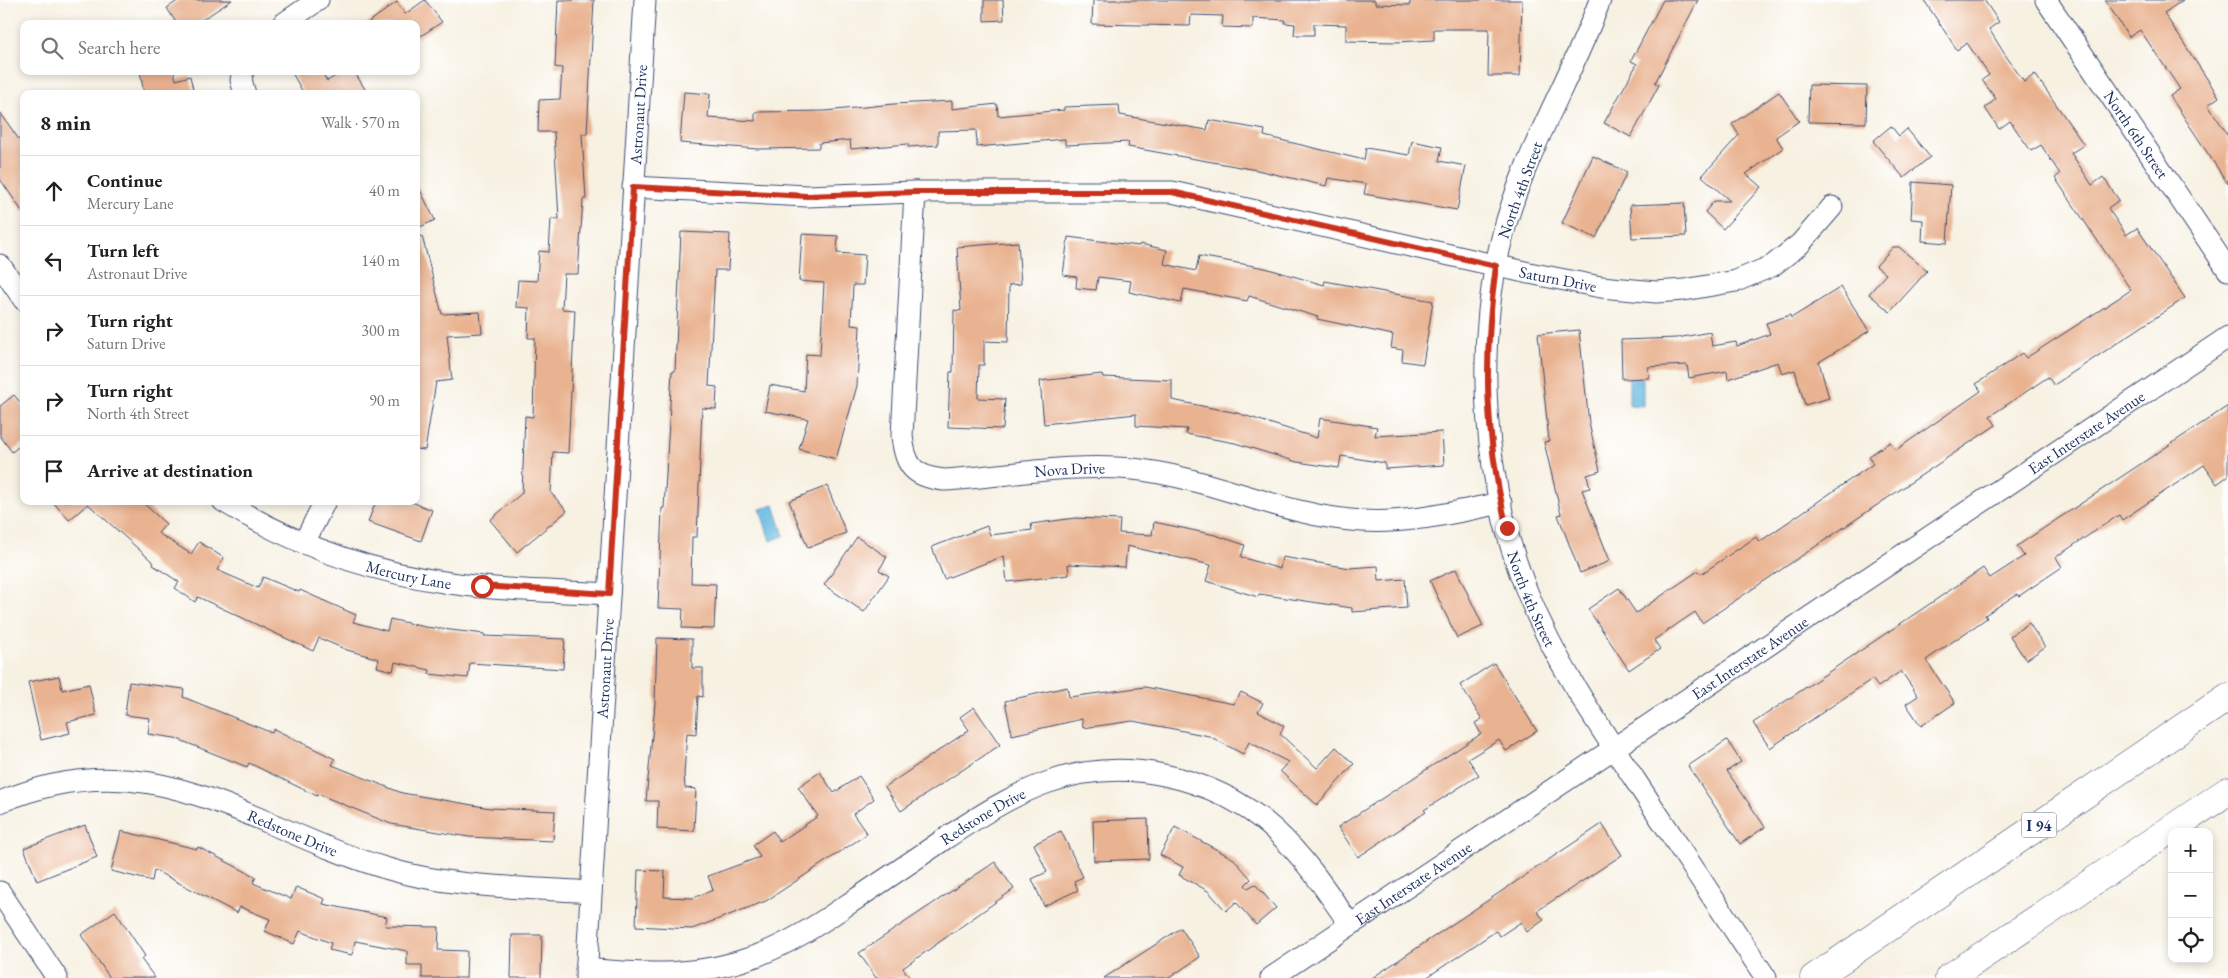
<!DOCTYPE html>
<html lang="en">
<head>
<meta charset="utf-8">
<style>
  :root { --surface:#fff; --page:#f2f2f2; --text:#202124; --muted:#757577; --line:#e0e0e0 }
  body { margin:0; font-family:"EB Garamond",serif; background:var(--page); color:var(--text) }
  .controls { position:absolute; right:15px; bottom:15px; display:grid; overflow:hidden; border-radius:10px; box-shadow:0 2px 8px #0003 }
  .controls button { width:45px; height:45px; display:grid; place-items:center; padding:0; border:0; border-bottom:1px solid var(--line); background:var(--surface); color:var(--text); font:25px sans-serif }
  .stop { position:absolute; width:15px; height:15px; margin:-11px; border:4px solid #c8321e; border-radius:50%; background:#fff }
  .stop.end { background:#c8321e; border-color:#fff; box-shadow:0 1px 5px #0008 }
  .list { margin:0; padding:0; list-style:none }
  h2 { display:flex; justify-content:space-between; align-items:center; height:65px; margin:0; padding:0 20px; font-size:21px }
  h2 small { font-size:16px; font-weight:400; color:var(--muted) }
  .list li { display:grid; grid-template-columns:32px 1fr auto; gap:15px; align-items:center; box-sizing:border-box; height:70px; padding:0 20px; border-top:1px solid var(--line) }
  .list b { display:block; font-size:19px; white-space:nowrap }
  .list p { margin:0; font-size:16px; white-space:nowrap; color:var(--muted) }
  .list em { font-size:16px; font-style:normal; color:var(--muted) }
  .icon { flex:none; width:28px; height:28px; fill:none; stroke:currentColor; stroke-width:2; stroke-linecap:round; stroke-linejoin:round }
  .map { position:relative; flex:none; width:2228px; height:978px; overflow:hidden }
  .search { position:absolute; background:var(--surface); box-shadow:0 2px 8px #0003; left:20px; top:20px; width:400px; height:55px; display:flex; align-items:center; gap:12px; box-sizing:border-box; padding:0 18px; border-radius:10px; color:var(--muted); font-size:19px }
  .panel { position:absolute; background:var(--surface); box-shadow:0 2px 8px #0003; left:20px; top:90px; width:400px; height:415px; border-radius:10px }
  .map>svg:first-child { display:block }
</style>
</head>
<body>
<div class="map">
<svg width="2228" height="978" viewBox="0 0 2228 978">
  <rect width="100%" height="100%" fill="#fff"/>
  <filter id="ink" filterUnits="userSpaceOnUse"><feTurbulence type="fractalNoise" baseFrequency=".02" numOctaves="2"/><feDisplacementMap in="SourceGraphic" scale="10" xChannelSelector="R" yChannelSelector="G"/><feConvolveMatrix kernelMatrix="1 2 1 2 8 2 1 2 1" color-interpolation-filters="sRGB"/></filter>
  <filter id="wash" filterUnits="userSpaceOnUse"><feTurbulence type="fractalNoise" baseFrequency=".0096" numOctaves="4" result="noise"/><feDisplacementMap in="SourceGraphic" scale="20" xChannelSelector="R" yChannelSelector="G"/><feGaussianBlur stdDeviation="1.12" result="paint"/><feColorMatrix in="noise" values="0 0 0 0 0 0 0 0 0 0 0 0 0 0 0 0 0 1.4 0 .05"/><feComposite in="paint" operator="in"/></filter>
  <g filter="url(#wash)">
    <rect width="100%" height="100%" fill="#f7f1e2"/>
    <!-- water -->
    <g fill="#64b9e1" stroke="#4074a0">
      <path d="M1629,378H1643V406L1629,405Z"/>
      <path d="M774,505L784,536L770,541L760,509Z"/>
    </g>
    <g id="blocks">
      <!-- building -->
      <g fill="#e9b290">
        <path d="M179,0H232L196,24H177L167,8Z"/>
        <path d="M425,0L442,22L416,39V24H366L397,2L405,14Z"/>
        <path d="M558,0H594L587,134H582L586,199H583L578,274H564L562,309L575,310L568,453L553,452L551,493L567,511L517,552L490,520L522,493L525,416L533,417L535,338H528L529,308L516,307L518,280L537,281L539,251L549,252L551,219H559L554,132H538L539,100L560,99L562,68L555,67Z"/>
        <path d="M984,0H1003L1004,20L984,21Z"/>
        <path d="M1093,0H1375V4L1410,5V0H1522L1520,76H1488L1489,29H1434V40L1396,42L1346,41V25L1314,24V35H1294L1295,24L1284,23L1285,20L1253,18V28L1222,27L1223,16L1191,15L1190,26L1092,24Z"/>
        <path d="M1663,0H1698L1655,83L1659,85L1631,137L1604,123L1637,64L1631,61Z"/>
        <path d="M1924,0H1984L1999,22L1989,29L2004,53L2024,82L2035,74L2084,145L2071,153L2092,185L2103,177L2119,200L2108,208L2126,235L2137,228L2185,298L2054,385L2048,377L1990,416L1996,425L1702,623L1695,612L1654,640L1660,649L1629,670L1588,609L1619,588L1636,613L1698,571L1701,574L1756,537L1759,542L1873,464L1869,456L1890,442L1896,450L1981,391L1976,384L2022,353L2026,358L2131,290L2055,178L2060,174L2041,145L2031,151L2010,121L1999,129L1985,108L1996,99L1982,80L1989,75L1967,43L1957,50Z"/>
        <path d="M2105,0H2183L2164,13L2219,97L2208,105L2228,135V184L2170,96L2180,89L2140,30L2129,37Z"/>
        <path d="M140,71H174L176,80L190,76L194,94H144Z"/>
        <path d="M291,71H321L327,81L344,71H354L368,94H304Z"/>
        <path d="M1809,85L1867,86L1866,123L1808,122Z"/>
        <path d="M684,92L710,94L708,118L755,121V112L825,111L894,104L952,101V109L997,104L998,116L1064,110V107L1119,105L1120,115L1207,130L1209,120L1265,130L1264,136L1364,160L1366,148L1409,155L1412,141L1442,147L1439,161L1466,166L1457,210L1364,194L1366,184L1328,178L1326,186L1257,170L1128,147L1129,142L1065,145V139L977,147L976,130L938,131V145L908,147V144L851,149L850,140L819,143V148L758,149L680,143Z"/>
        <path d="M1779,92L1799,121L1776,137L1783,148L1746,174L1761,187L1723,229L1705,212L1714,201H1730L1702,176L1739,135L1732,124Z"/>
        <path d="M0,112L24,147V214L0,179Z"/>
        <path d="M1891,126L1899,136L1907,129L1930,157L1904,178L1873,141Z"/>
        <path d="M1593,156L1627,172L1596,238L1562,223Z"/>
        <path d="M416,182L435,220L416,229Z"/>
        <path d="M1913,182L1951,185L1947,243L1922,241L1923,220L1911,219Z"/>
        <path d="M1684,203L1686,236L1632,238L1630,205Z"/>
        <path d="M681,232L730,234L728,270H715L709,386L717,387L716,409L702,408L697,537H692L691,583L716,584L714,629L682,628L683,609L658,608L662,508H664L672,371H675Z"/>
        <path d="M802,234L838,236L837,253L865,255L863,285H853L851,325L860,326L857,386L836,459L799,449L808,419L765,411L770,385L804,391L806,354L820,355L824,283L799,281Z"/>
        <path d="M422,236L442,314L480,312L482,333L447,335L452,380L436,382L425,450L416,449V394L418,395L416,373V237Z"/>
        <path d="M1068,237L1139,246L1140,244L1167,250L1164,264L1196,271L1199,256L1265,268L1324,285L1325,281L1433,301L1423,364L1402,361L1403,350L1391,348L1393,335L1317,319L1318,317L1249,296L1247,301L1184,289L1181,303L1129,292L1131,281L1098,277L1096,290L1076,288L1077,277L1063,275Z"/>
        <path d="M1018,242L1021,284L1009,285L1008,342L984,341V365H979L978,398L1005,399L1003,429L948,427L950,372H953L954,310L961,311L957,247Z"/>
        <path d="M1893,247H1899L1927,271L1890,312L1869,294L1886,274L1876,266Z"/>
        <path d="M1841,287L1869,331L1819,362L1829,398L1805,405L1795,370L1782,374L1778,362L1728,379L1727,371L1689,378L1687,365L1648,367L1649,378L1622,379L1621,340L1677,338L1710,332L1712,346L1736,342L1737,346L1770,334L1766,323L1790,315L1791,318Z"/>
        <path d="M1579,330L1589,423L1600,471L1587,475L1590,488L1582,490L1610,561L1580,573L1558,515L1561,514L1544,442L1549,441L1538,334Z"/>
        <path d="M1102,374L1103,377L1172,380V400L1237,413L1317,438L1320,418L1377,427L1375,436L1442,432L1444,465L1385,469V463L1341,456L1339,468L1297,462L1235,443L1186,434L1187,429L1136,426V414L1044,424L1040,381Z"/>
        <path d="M14,395L24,407V442L12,452L0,436V406Z"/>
        <path d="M2228,406V476L2217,484L2204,465L2122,520L2119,515L2056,557L2062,567L2019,596L2017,594L1985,615L1987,618L1926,660L1955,703L1921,726L1906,704L1918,696L1901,671L1878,687L1872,679L1770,748L1753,723L1983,568L1990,578L2024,556L2017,546Z"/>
        <path d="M827,486L846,533L808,548L789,501Z"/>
        <path d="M52,501H141L166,524L158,533L191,554L199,542L224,558L217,570L258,588L263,577L299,592L300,590L356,615L353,622L387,631L390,619L425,627L485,634L484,636L565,639L563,669L470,663L468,678L429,674L430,670L395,662L393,671L377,667L379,659L347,650L319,638L313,651L198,597L195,602L175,588L179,582L153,565L154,563L88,504L69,520Z"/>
        <path d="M376,501H409L432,510L421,541L368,522Z"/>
        <path d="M1075,518L1120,520L1119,533L1152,535L1154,522L1215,535L1245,545L1241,557L1280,569L1282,557L1350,568L1378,566L1379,581L1405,579L1407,608L1352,612V608L1259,594L1258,597L1206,581L1211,565L1127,546L1125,567L1068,564L1069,575L1007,582L1004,556L944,579L932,547L987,526L990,535L1032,530L1031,524Z"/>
        <path d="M857,537L887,557L879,570L889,576L864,612L824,585Z"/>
        <path d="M1456,569L1483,626L1457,638L1430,581Z"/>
        <path d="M2029,623L2045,647L2026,660L2010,636Z"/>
        <path d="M657,638L692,639V668H703V697L698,696L696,734L687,733L684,774L685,788L696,789L694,831L657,829L658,801H646L655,703Z"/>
        <path d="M1494,663L1537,731L1506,751L1499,740L1468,759L1479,775L1424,810L1426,812L1358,857L1338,827L1481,734L1475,723L1482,719L1460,685Z"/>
        <path d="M59,676L62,690L89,684L96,715L67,722L70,733L41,740L28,682Z"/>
        <path d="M129,682L184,689L183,697L272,733L274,729L335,759L332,765L402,793L490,808L555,811L553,841L469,837L391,824L318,794L317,796L249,763L247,767L175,738L148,734L150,718L125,715Z"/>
        <path d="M1067,687L1069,697L1145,687L1234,704L1241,692L1263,703L1258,712L1284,726L1280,734L1317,768L1336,747L1354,764L1317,805L1280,771L1288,762L1249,742L1243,754L1209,736L1133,721L1083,728L1082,719L1012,735L1005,701Z"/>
        <path d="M974,707L1000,745L901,811L885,787L969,730L960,717Z"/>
        <path d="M1727,740L1741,762L1727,771L1765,827L1740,844L1688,766Z"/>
        <path d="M820,772L834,793L859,776L874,799L853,814L867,834L766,901L692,929L636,926L638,870L665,871L664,897L693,898L713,890L708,876L760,857L753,845L773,831L780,842L818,816L798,787Z"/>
        <path d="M1148,819L1149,859L1094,861L1093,821Z"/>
        <path d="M1602,824L1622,855L1537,911L1544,920L1527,932L1521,922L1500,936L1496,931L1426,978H1372Z"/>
        <path d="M85,825L97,857L37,881L24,848Z"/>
        <path d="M1175,827L1234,859L1251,879L1245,885L1248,888L1255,884L1276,908L1256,925L1236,902L1226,911L1208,891L1179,875L1183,867L1160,855Z"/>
        <path d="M121,831L197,849L198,847L256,877L253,883L291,899L296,887L325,899L323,904L387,917L385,926L439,927L438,950L467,951L466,978H422V965H407V951L355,941L352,955L329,950L331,943L300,931L294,944L265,931L270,919L240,907L237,913L154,870L152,881L111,871Z"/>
        <path d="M1061,831L1083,877L1074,881L1078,890L1044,906L1032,879L1047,872L1034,844Z"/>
        <path d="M995,862L1014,889L903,968L910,978H876L859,953Z"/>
        <path d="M115,911L145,956L141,959L155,978H110L81,935Z"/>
        <path d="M1181,928L1200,957L1169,978H1104Z"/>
        <path d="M512,935H542L541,978H511Z"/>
      </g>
    </g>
  </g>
  <g filter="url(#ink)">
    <use href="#blocks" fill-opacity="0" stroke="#3c4c72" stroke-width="1"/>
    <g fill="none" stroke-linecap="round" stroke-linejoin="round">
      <!-- minor casing -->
      <g stroke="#3c4c72" stroke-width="23">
        <g id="minor">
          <path id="s1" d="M1600,0C1571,79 1525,151 1503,234C1473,349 1483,483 1528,594C1555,661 1595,720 1635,780C1679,846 1722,912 1766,978"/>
          <path id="s2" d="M2046,0L2228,270"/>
          <path d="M283,24L318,0"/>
          <path d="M243,71L241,80L245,94"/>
          <path id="s3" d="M633,187L807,196L915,192H1172L1529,273L1601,287L1656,292L1684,290L1736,281L1772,266L1800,244L1832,207"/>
          <path id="s4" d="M915,192L902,436C905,466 914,477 944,480C1008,476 1069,463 1133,469C1211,477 1284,517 1362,521C1409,524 1455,512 1501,503"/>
          <path d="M0,265L24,300"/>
          <path id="s5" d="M223,501C292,544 370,572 450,583C502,591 556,591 609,594"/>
          <path d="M304,543L325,501"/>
          <path id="s6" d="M0,802C153,737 246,826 385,868C451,888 523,887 591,892"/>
          <path d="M0,892L57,978"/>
          <path id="s7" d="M586,969C645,975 700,977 756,956C788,944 816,926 844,907C877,885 910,863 943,840C1015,792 1074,757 1164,775C1259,795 1299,849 1350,925"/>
          <path id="s8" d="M586,978L645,0"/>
          <path id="s9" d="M1271,978L2228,337"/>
        </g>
      </g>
      <!-- highway casing -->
      <g stroke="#3c4c72" stroke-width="29">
        <g id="highway">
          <path d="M1814,978L2228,697"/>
          <path d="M1949,978L2228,791"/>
        </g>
      </g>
      <!-- minor -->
      <use href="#minor" stroke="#fff" stroke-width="21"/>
      <!-- highway -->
      <use href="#highway" stroke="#fff" stroke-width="28"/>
    </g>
  </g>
  <g fill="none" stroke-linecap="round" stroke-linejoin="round" filter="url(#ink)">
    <!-- route -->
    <path stroke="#c8321e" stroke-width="6" d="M482,586L609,594L633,187L807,196L915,192H1172L1496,266C1483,359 1485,437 1507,528"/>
  </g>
  <g text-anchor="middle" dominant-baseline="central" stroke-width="4" stroke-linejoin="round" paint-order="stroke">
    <!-- shield labels -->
    <rect fill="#fff" stroke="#5f6d8e" stroke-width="1" x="2021.5" y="812.5" width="35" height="25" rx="4"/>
    <g font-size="15" font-weight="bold" fill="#1b2f5e">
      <text x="2039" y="825">I 94</text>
    </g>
    <!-- street labels -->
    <g font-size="16" fill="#1b2f5e" stroke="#fff">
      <text stroke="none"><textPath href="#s8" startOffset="865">Astronaut Drive</textPath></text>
      <text stroke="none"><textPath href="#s2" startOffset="162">North 6th Street</textPath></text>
      <text transform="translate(1520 190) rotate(-70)">North 4th Street</text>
      <text stroke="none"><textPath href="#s3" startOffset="935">Saturn Drive</textPath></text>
      <text stroke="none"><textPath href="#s9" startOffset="981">East Interstate Avenue</textPath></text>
      <text stroke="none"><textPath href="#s4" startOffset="439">Nova Drive</textPath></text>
      <text stroke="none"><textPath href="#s5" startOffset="201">Mercury Lane</textPath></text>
      <text stroke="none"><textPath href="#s1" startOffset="626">North 4th Street</textPath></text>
      <text stroke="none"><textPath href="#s9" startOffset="576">East Interstate Avenue</textPath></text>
      <text stroke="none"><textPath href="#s8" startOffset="310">Astronaut Drive</textPath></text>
      <text stroke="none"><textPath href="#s7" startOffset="439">Redstone Drive</textPath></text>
      <text stroke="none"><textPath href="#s6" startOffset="305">Redstone Drive</textPath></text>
      <text stroke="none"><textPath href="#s9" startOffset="171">East Interstate Avenue</textPath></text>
    </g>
  </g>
</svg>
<div class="controls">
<button>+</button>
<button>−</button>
<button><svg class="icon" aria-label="locate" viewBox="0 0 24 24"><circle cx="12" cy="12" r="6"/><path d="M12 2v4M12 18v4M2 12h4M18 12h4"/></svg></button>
</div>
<div class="stop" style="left:482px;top:586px"></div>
<div class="stop end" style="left:1507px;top:528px"></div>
<div class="search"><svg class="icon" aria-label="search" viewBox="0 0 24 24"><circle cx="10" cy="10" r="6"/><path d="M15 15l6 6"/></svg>Search here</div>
<section class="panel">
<h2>8 min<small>Walk · 570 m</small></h2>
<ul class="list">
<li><svg class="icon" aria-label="ahead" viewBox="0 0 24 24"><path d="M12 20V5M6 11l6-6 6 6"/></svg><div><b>Continue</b><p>Mercury Lane</p></div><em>40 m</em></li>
<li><svg class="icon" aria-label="left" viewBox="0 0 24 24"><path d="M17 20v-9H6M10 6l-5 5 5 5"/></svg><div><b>Turn left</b><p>Astronaut Drive</p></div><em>140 m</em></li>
<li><svg class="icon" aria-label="right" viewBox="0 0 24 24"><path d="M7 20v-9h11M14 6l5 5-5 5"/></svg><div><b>Turn right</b><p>Saturn Drive</p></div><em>300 m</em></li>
<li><svg class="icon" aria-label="right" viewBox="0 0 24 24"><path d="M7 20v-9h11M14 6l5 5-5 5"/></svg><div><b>Turn right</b><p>North 4th Street</p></div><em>90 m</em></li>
<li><svg class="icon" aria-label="arrive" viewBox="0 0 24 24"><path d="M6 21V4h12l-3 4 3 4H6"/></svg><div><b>Arrive at destination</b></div></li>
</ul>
</section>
</div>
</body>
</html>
